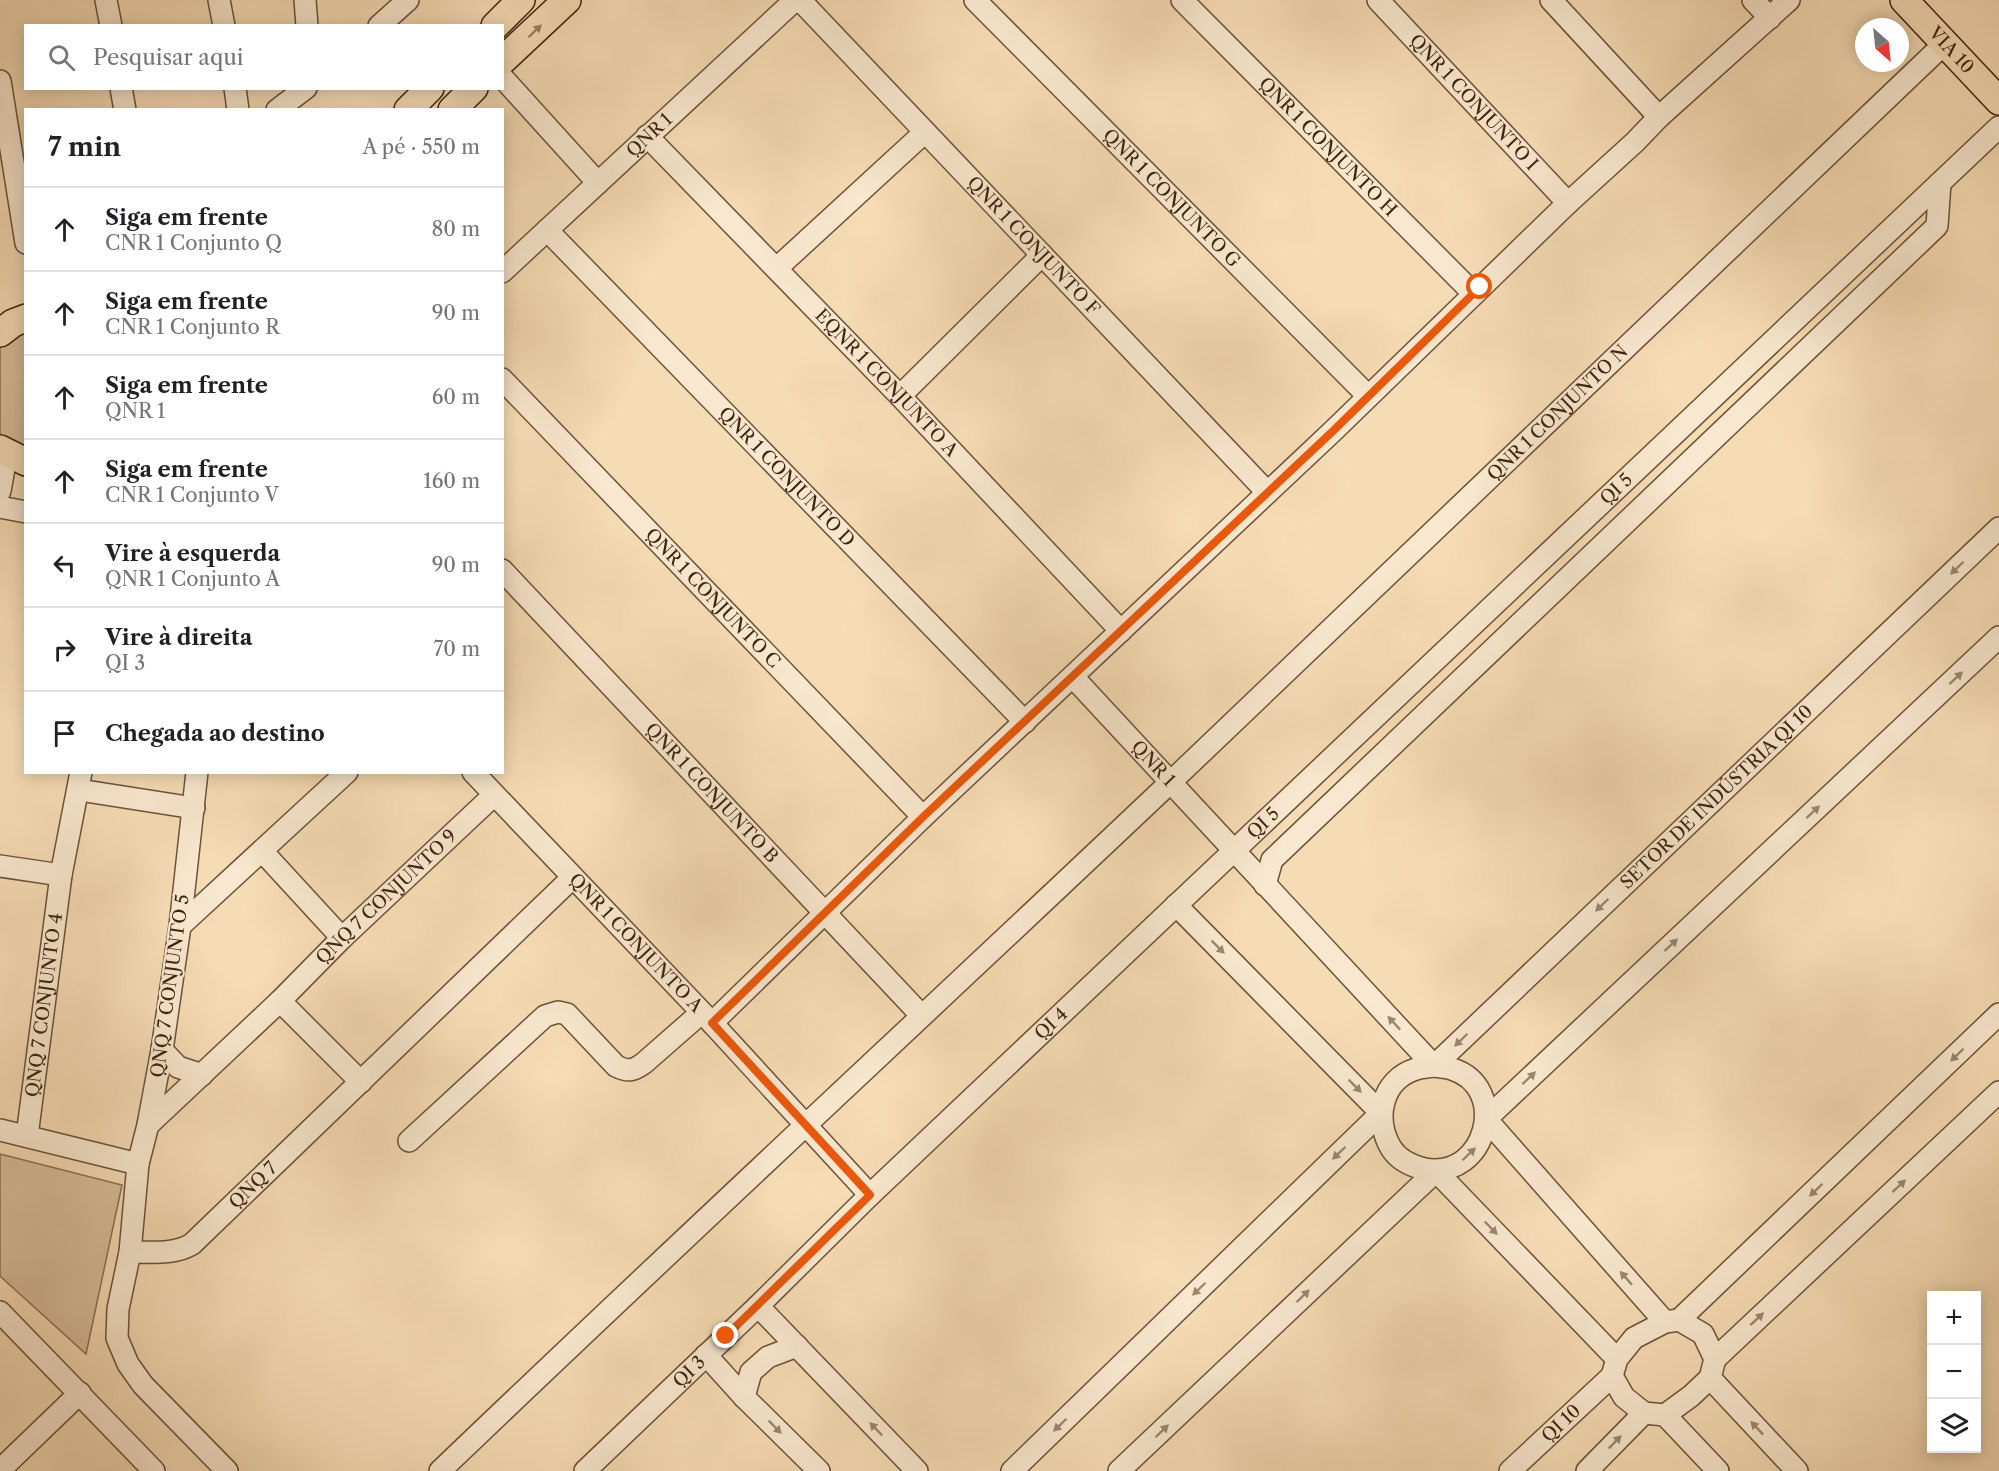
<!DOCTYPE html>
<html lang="pt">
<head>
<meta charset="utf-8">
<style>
  :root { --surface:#fff; --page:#f2f2f2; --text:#202124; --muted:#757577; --line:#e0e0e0 }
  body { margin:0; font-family:"Libre Caslon Text",serif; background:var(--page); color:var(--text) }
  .controls { position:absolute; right:18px; bottom:18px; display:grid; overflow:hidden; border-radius:0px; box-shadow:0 3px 15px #0003 }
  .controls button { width:54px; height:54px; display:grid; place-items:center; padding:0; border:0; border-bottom:2px solid var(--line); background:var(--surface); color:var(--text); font:30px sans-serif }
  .compass { position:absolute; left:1855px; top:18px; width:54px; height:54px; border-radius:50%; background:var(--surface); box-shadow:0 3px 15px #0003; rotate:153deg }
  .stop { position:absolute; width:18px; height:18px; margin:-14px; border:4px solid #ea580c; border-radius:50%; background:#fff }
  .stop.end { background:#ea580c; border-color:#fff; box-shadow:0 2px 6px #0008 }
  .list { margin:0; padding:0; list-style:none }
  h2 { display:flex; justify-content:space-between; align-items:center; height:78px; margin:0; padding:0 24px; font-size:26px }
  h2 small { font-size:20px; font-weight:400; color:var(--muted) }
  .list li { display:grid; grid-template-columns:39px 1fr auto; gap:18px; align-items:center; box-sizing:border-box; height:84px; padding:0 24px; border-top:2px solid var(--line) }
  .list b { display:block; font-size:22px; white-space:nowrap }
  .list p { margin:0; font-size:20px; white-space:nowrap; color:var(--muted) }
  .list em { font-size:20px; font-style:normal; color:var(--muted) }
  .icon { flex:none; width:33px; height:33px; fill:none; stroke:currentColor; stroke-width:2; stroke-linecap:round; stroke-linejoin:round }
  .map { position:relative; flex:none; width:1999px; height:1471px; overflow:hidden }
  .search { position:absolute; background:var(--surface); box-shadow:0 3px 15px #0003; left:24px; top:24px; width:480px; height:66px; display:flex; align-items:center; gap:15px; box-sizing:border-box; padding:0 21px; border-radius:0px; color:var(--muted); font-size:22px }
  .panel { position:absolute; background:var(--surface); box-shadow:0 3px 15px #0003; left:24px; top:108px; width:480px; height:666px; border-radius:0px }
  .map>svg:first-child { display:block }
</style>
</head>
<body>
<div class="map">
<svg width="1999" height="1471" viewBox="0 0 1999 1471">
  <rect width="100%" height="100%" fill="#f6dcb5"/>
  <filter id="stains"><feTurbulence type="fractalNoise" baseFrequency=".00333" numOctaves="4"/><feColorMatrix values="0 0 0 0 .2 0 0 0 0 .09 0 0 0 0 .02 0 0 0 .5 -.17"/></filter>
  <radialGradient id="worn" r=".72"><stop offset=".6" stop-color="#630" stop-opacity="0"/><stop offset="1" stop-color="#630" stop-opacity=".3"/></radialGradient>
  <!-- green -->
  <g fill="#d7bd99" stroke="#8b7054" stroke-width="1.5">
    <path d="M25,319V462L0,449V334Z"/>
    <path d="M0,1154L122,1185L86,1354L0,1276Z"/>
  </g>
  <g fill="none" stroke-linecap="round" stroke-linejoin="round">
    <!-- minor casing -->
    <g stroke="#6d5238" stroke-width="24">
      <g id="minor">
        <path d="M106,0L111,26"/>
        <path d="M219,0L224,26"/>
        <path d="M305,0L307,26"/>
        <path id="s1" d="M800,0L1267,492"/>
        <path id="s2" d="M975,0L1368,396"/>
        <path id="s3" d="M1182,0L1474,294"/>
        <path id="s4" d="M1378,0L1568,203"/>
        <path d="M1551,0L1659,117"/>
        <path d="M1753,0L1770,18"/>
        <path d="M379,26L408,0"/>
        <path d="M502,77L598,183"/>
        <path d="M0,81L26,243"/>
        <path d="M121,88L125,110"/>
        <path d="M235,88L238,110"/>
        <path d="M277,110L306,88"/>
        <path id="s5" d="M647,136L900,396L1121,631"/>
        <path id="s6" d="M547,230L1025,722"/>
        <path d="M777,268L925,132"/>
        <path id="s7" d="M502,272L795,0"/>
        <path id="s8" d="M502,379L923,817"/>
        <path d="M900,396L1042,255"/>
        <path d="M0,491L7,452"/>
        <path d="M0,507L26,512"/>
        <path id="s9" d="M502,570L921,1015"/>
        <path id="s10" d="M1073,677L1434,1066C1440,1067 1446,1067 1452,1069C1510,1087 1487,1180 1425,1169C1411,1166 1398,1159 1391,1148C1374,1119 1381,1080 1416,1069C1422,1067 1428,1067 1434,1066"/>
        <path d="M197,772L180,926L162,1050L148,1125L138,1164L130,1252L118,1309L117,1338L128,1364L143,1385L227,1471"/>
        <path id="s11" d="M473,772L712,1023L870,1195"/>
        <path d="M79,790L194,808"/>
        <path d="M262,851L342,938"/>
        <path d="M0,866L61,875"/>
        <path d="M1265,885L1272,860L1937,226L1940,183"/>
        <path d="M180,926L347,772"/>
        <path d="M280,1001L361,1082"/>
        <path d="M712,1023L923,817L1333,431L1568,203L1635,142L1659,117L1789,0"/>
        <path d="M162,1050L178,1067L202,1075"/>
        <path id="s12" d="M1434,1066L1999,528"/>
        <path id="s13" d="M148,1125L280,1001L342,938L494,795"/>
        <path d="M0,1130L138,1164"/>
        <path id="s14" d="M27,1136L61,875L81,772"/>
        <path d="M409,1141L545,1016L558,1012L567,1014L616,1066C628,1072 633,1071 644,1063L701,1013"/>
        <path id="s15" d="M130,1252C151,1252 174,1255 192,1244L572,878"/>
        <path d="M758,1306L917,1471"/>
        <path d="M0,1312L154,1471"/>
        <path d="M1679,1320L1999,1014"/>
        <path d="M1665,1322L1486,1119L1999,637"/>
        <path d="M706,1355L744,1397L819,1471"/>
        <path d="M1715,1359L1999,1092"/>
        <path d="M1710,1378L1797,1471"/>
        <path d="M744,1397L751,1372L768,1357L797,1346"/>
        <path d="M1665,1415L1691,1396L1710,1378L1715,1359L1703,1334L1679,1320L1665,1322L1634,1338L1617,1359L1612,1376L1624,1397L1644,1413L1665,1415L1718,1471"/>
        <path d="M0,1470L80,1393"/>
        <path id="s16" d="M440,1471C683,1238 931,1009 1176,777C1433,534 1687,287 1945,43"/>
        <path id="s17" d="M585,1471L758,1306L870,1195L1999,127"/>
        <path d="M1012,1471L1381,1113L1176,905"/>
        <path d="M1119,1471L1436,1171L1617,1359"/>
        <path id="s18" d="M1510,1471L1612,1376"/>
        <path d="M1587,1471L1644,1413"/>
      </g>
    </g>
    <!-- major casing -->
    <g stroke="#3f240e" stroke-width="30">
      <g id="major">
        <path id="s19" d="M1904,0L1999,101"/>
        <path d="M495,26L521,0"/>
        <path d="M502,61L567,0"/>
        <path d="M408,110L430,88"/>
        <path d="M452,110L474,88"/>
        <path d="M0,333L13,323L26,318"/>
        <path d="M0,449L26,462"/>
      </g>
    </g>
    <!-- minor -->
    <use href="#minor" stroke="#f9e8cf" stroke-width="21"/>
    <!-- major -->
    <use href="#major" stroke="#f6dcb5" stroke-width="27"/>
  </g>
  <!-- one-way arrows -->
  <defs><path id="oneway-solid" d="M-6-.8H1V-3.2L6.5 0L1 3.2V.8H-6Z" transform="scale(1.5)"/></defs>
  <use fill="#9a8062" href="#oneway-solid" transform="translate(535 31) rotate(-44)"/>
  <g fill="#9c866e">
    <use href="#oneway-solid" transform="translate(1957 568) rotate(136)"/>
    <use href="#oneway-solid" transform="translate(1956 678) rotate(-43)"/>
    <use href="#oneway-solid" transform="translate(1813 812) rotate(-43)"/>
    <use href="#oneway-solid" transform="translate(1602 905) rotate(136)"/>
    <use href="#oneway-solid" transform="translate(1671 945) rotate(-43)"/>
    <use href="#oneway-solid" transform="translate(1218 947) rotate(45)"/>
    <use href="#oneway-solid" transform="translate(1394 1023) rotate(-133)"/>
    <use href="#oneway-solid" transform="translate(1461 1040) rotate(136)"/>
    <use href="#oneway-solid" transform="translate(1957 1055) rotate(136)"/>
    <use href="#oneway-solid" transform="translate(1529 1078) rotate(-43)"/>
    <use href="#oneway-solid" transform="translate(1355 1086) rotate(45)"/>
    <use href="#oneway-solid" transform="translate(1339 1153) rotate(136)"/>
    <use href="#oneway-solid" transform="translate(1469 1154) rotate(-44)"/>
    <use href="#oneway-solid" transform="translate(1899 1186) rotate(-43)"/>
    <use href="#oneway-solid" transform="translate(1816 1190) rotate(136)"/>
    <use href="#oneway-solid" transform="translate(1491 1228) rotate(46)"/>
    <use href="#oneway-solid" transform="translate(1626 1278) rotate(-131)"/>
    <use href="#oneway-solid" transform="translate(1199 1289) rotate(136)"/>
    <use href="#oneway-solid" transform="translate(1303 1296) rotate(-44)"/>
    <use href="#oneway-solid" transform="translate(1757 1319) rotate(-43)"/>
    <use href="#oneway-solid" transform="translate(1060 1425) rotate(136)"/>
    <use href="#oneway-solid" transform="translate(775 1427) rotate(45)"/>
    <use href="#oneway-solid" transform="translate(1757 1428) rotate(-133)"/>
    <use href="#oneway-solid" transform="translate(876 1429) rotate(-134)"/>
    <use href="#oneway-solid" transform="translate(1162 1431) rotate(-44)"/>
    <use href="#oneway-solid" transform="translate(1615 1442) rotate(-46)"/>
  </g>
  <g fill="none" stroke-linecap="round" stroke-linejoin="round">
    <!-- route -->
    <path stroke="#ea580c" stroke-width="8" d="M726,1336L870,1195L712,1023L923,817L1333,431L1480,287"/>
  </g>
  <g text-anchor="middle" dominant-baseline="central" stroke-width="4.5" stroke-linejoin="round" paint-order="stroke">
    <!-- street labels -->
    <g font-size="18" fill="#3f240e" stroke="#f9e8cf">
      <text stroke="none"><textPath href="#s19" startOffset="69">VIA 10</textPath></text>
      <text stroke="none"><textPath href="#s4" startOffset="140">QNR 1 CONJUNTO I</textPath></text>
      <text stroke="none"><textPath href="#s7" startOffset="201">QNR 1</textPath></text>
      <text stroke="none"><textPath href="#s3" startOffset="207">QNR 1 CONJUNTO H</textPath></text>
      <text stroke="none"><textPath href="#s2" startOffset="279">QNR 1 CONJUNTO G</textPath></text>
      <text stroke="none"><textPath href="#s1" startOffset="339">QNR 1 CONJUNTO F</textPath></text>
      <text stroke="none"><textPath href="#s5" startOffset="344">EQNR 1 CONJUNTO A</textPath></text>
      <text stroke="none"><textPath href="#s16" startOffset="1539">QNR 1 CONJUNTO N</textPath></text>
      <text stroke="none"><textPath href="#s6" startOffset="344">QNR 1 CONJUNTO D</textPath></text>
      <text stroke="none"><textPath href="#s17" startOffset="1424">QI 5</textPath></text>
      <text stroke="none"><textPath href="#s8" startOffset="304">QNR 1 CONJUNTO C</textPath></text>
      <text stroke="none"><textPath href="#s10" startOffset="118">QNR 1</textPath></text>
      <text stroke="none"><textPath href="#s9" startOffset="306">QNR 1 CONJUNTO B</textPath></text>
      <text stroke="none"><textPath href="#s12" startOffset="390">SETOR DE INDÚSTRIA QI 10</textPath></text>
      <text stroke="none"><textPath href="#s17" startOffset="938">QI 5</textPath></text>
      <text stroke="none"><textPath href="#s13" startOffset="330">QNQ 7 CONJUNTO 9</textPath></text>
      <text stroke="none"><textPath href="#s11" startOffset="236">QNR 1 CONJUNTO A</textPath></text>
      <text transform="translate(170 986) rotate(-82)">QNQ 7 CONJUNTO 5</text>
      <text stroke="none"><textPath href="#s14" startOffset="132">QNQ 7 CONJUNTO 4</textPath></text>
      <text stroke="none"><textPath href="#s17" startOffset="646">QI 4</textPath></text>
      <text stroke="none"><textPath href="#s15" startOffset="148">QNQ 7</textPath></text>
      <text stroke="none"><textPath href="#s17" startOffset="144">QI 3</textPath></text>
      <text stroke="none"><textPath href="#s18" startOffset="70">QI 10</textPath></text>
    </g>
  </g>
  <rect width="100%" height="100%" filter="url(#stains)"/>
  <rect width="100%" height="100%" fill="url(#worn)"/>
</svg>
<div class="controls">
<button>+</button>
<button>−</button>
<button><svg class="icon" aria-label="layers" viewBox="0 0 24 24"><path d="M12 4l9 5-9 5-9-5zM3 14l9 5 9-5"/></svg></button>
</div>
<svg class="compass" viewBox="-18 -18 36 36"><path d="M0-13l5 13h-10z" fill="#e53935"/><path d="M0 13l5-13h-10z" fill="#757577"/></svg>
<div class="stop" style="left:1480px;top:287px"></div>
<div class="stop end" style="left:726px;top:1336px"></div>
<div class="search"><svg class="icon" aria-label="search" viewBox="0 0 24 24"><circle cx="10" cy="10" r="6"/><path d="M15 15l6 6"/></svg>Pesquisar aqui</div>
<section class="panel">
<h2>7 min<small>A pé · 550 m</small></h2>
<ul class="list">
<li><svg class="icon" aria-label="ahead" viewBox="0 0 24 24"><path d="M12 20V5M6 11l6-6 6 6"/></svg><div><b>Siga em frente</b><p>CNR 1 Conjunto Q</p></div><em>80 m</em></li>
<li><svg class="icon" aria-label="ahead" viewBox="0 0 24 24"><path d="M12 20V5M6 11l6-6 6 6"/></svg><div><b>Siga em frente</b><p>CNR 1 Conjunto R</p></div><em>90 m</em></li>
<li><svg class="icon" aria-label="ahead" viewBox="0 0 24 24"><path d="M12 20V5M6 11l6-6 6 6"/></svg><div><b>Siga em frente</b><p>QNR 1</p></div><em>60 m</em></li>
<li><svg class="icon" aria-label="ahead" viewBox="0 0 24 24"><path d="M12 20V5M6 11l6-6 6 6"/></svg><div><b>Siga em frente</b><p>CNR 1 Conjunto V</p></div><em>160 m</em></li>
<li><svg class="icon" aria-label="left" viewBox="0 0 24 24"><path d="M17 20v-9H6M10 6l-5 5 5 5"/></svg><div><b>Vire à esquerda</b><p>QNR 1 Conjunto A</p></div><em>90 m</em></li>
<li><svg class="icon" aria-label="right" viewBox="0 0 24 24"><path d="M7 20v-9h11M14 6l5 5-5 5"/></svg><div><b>Vire à direita</b><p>QI 3</p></div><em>70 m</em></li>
<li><svg class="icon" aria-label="arrive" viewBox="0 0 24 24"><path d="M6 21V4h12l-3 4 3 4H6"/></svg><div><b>Chegada ao destino</b></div></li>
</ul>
</section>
</div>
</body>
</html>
